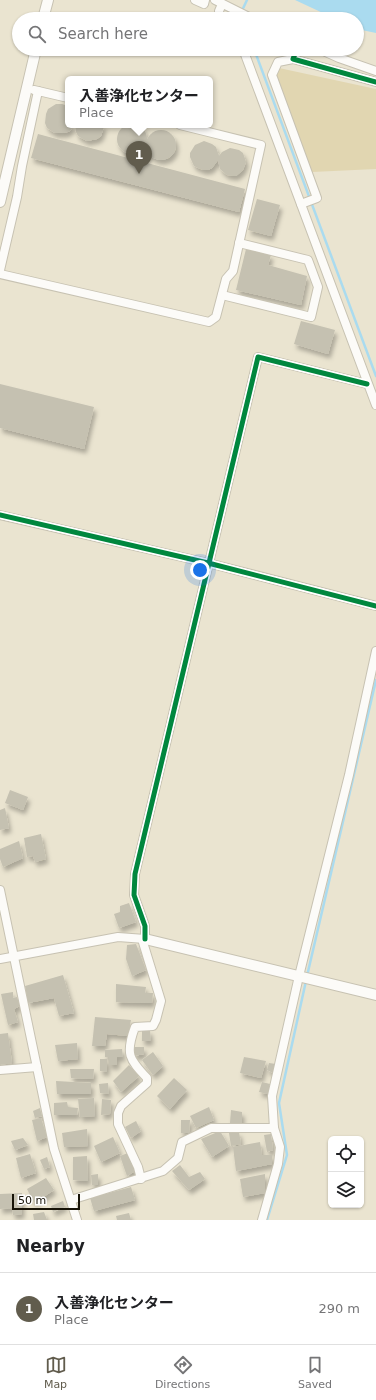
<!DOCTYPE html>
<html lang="en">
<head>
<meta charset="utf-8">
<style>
  :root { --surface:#fff; --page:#f2f2f2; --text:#202124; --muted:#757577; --line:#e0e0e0; --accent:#615c4d }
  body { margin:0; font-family:"DejaVu Sans","Noto Sans JP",sans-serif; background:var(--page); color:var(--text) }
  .controls { position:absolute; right:12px; bottom:12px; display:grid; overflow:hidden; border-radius:6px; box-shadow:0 1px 3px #0004 }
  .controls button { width:36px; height:36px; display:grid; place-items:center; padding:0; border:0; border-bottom:1px solid var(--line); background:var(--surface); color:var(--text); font:20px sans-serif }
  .scale { position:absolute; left:12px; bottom:10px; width:68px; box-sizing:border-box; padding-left:4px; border:2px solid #171307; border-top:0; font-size:11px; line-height:14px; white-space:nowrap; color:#171307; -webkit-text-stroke:3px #fff; paint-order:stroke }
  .you { position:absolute; left:200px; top:570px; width:14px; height:14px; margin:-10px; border:3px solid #fff; border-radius:50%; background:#1a73e8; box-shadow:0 0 0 6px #1a73e833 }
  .badge { display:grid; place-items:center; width:26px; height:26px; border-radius:50%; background:var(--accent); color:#fff; font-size:13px; font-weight:700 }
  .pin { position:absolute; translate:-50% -33px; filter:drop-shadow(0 1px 2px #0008) }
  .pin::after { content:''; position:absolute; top:21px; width:14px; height:12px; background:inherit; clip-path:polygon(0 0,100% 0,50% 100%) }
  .popup { position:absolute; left:65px; top:76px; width:148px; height:52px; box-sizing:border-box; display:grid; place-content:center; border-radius:6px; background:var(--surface); filter:drop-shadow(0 1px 3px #0005); font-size:13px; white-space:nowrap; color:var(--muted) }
  .popup b { font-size:15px; color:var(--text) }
  .popup::after { content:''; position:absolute; left:50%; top:100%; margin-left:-8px; border:8px solid transparent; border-top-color:var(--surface) }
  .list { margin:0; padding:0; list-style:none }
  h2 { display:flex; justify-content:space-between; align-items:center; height:52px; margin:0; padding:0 16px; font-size:17px }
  h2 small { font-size:13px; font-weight:400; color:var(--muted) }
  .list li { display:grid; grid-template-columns:26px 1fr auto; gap:12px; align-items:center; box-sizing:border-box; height:72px; padding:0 16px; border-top:1px solid var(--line) }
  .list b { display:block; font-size:15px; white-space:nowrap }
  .list p { margin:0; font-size:13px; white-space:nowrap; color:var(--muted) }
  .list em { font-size:13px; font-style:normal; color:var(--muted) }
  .icon { flex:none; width:22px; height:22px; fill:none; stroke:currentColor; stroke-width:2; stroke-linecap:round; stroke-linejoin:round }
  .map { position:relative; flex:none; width:376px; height:1220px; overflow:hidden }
  .search { position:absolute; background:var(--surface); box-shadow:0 1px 3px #0004; left:12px; right:12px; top:12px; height:44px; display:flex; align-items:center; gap:10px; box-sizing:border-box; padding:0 14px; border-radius:22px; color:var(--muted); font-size:15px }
  .sheet { height:124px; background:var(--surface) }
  nav { display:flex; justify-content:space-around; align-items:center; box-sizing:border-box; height:56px; border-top:1px solid var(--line); background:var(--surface); font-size:11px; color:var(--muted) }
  nav a { display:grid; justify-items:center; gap:2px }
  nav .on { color:var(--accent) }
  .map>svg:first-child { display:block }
</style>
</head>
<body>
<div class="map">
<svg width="376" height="1220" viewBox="0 0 376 1220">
  <defs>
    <filter id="shadow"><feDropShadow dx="2.5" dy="4.5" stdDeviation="2" flood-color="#0004"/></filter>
  </defs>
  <rect width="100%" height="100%" fill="#eae4d0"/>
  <!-- green -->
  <path fill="#e1d6b1" d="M279,68L376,89V169L312,172L276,76Z"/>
  <!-- water -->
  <path fill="#aadbef" d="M295,0H376V33L357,29V19H330L325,14Z"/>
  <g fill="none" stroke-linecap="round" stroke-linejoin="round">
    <!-- stream -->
    <g stroke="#aadbef" stroke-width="2.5">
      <path d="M240,19L239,17L247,0"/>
      <path d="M254,49L376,376"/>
      <path d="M307,976L376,680"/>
      <path d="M267,1220L287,1155L279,1103L306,981"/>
    </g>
  </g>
  <!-- building -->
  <g fill="#c5c1b1" filter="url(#shadow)">
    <path d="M56,104H62L68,106V125H74L70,131L65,133H55L47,128L45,123L46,114L48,109Z"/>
    <circle cx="132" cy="139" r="15"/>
    <path d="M75,125H104V127L101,136L97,139L87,141L78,136L76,132Z"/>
    <circle cx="161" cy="145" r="15"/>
    <path d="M38,134L245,189L239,212L31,158Z"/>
    <path d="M204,141L212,144L216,147L219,156L222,152L230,148L239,150L243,153L246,162L243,170L236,176L227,175L220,169L218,160L212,168L208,170H203L194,166L190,157V153L195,145Z"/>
    <path d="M257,199L280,205L271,236L248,230Z"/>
    <path d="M246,249L271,255L268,265L307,276L301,305L236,290Z"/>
    <path d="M301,321L335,330L328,354L294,344Z"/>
    <path d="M0,384L94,407L84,449L0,428Z"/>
    <path d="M10,790L28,797L23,810L5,803Z"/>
    <path d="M5,808L9,828L0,830V810Z"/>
    <path d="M41,834L46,859L35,862L33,856L27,857L24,838Z"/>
    <path d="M19,841L23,858L3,867L0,859V849Z"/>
    <path d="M129,903L136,922L119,928L114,914L120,912V906Z"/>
    <path d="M136,944L146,970L132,976L126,959L127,945Z"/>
    <path d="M63,975L74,1013L59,1016L54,998L28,1003L25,986Z"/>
    <path d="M116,984L146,987L145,993H153L152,1003L116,1002Z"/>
    <path d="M13,992V998L17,997L20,1006L14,1009L18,1022L8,1025L1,994Z"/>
    <path d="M95,1017L131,1020L128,1036L107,1034L105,1046H92Z"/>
    <path d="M150,1030L151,1041H142V1031Z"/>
    <path d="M8,1033L12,1063L0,1065V1034Z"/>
    <path d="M77,1043L78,1059L58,1061L55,1045Z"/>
    <path d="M133,1047H144V1054L134,1056Z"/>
    <path d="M122,1049L123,1057H117V1065H109V1057H105V1050Z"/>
    <path d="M153,1052L163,1066L153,1075L142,1060Z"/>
    <path d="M244,1057L266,1061L261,1078L240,1073Z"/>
    <path d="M100,1059H107V1072L100,1071Z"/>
    <path d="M269,1063L276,1064L273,1073L267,1070Z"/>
    <path d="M129,1065L139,1076L121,1092L113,1081Z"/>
    <path d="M70,1069H94L93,1079L71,1078Z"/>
    <path d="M174,1078L187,1090L170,1109L157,1096Z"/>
    <path d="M56,1081L91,1083V1094H57Z"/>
    <path d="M262,1082L270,1084L268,1094L259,1092Z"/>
    <path d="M108,1083L109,1094L100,1093L99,1084Z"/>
    <path d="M94,1098L95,1116L80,1117L78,1099Z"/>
    <path d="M102,1099L111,1100L110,1114L101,1115Z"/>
    <path d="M67,1102L68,1107L78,1108L77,1115H54V1103Z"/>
    <path d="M209,1107L214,1120L196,1128L190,1116Z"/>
    <path d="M40,1108L42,1116L35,1118L33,1111Z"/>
    <path d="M231,1110L242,1112V1125L230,1123Z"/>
    <path d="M41,1118L47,1137L37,1141L32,1120Z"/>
    <path d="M181,1120H190L189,1133H181Z"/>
    <path d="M136,1121L141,1131L131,1138L125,1127Z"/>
    <path d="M87,1129L88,1146L64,1147L62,1133Z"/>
    <path d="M220,1131L229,1146L212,1157L201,1139Z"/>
    <path d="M239,1132L241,1144L231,1146L229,1133Z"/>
    <path d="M271,1134L273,1150L267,1152L264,1135Z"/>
    <path d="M113,1137L120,1153L101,1162L94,1146Z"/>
    <path d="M23,1138L28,1145L15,1150L11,1141Z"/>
    <path d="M260,1142L262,1155H272V1164L236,1171L233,1147Z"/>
    <path d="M128,1153L135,1171L127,1176L120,1156Z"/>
    <path d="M30,1154L36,1173L21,1178L16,1158Z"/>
    <path d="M87,1156L88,1181L73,1180V1157Z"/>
    <path d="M47,1157L50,1167L44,1169L40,1160Z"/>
    <path d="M180,1165L189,1177L200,1172L205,1179L189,1190L172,1171Z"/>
    <path d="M98,1174V1185H92L91,1175Z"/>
    <path d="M265,1174V1193L243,1197L240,1179Z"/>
    <path d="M46,1178L54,1190L34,1203L27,1189Z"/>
    <path d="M131,1187L135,1200L94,1211L90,1198Z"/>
    <path d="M22,1193V1214L13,1215L12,1208L0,1209V1194Z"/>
    <path d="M63,1201L65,1207L53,1212L51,1206Z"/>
    <path d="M44,1212L47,1220H34L33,1214Z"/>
    <path d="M129,1213L131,1220H117L116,1216Z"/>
  </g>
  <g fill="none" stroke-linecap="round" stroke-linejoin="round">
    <!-- minor casing -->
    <g stroke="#c7c2b2" stroke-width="10">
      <g id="minor">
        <path d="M195,0L204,4L205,0"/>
        <path d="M215,0L253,19"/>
        <path d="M220,19L219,11L222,4"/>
        <path d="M243,49L376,405"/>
        <path d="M319,49L339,58L376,71"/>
        <path d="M293,59L297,49"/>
        <path d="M34,90L68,98"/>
        <path d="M301,204L317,198L272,75L278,62L293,59L376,82"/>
        <path d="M0,270L17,197L22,166L38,91"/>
        <path d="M0,274L209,322L216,317L226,279L233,271L261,145L180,125"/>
        <path d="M222,295L311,317L318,287L308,260L239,243"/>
        <path d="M0,515L208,563L376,606"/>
        <path d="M0,890L54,1149L77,1220"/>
        <path d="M0,959L118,937L145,939V926L134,895L135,874L258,357L367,384"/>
        <path d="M0,1070L37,1067"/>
        <path d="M141,1179L138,1167L118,1124V1113L121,1106L147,1083V1078C129,1059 125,1054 135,1027L153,1026L156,1020L161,1001L142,939"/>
        <path d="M71,1200L163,1171L178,1158L182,1142L211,1128H274"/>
        <path d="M262,1220L278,1164L280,1147L274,1128L272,1096L299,976L349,775L376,651"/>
      </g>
    </g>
    <!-- tertiary casing -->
    <g stroke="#c7c2b2" stroke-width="12">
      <g id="tertiary">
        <path d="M43,19L48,0"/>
        <path d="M0,202L36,49"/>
        <path d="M145,939L376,995"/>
      </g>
    </g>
    <!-- minor -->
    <use href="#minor" stroke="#fcfbf8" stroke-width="8"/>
    <!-- tertiary -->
    <use href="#tertiary" stroke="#fcfbf8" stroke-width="10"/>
    <!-- cycleway casing -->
    <g stroke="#fff" stroke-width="8">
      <g id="cycleway">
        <path d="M297,49L293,59L376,82"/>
        <path d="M0,515L208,563L376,606"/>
        <path d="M145,939V926L134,895L135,874L258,357L367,384"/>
      </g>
    </g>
    <!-- cycleway -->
    <use href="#cycleway" stroke="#00873e" stroke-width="5"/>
  </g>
</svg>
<div class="controls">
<button><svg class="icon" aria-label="locate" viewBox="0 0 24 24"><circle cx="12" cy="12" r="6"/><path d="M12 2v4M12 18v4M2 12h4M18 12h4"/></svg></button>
<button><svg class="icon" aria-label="layers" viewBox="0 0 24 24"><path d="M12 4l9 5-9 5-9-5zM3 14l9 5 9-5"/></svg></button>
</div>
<div class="scale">50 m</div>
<div class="you"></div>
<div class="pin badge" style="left:139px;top:174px">1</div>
<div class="popup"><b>入善浄化センター</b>Place</div>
<div class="search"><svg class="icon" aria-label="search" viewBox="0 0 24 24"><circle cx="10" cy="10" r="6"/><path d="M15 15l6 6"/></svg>Search here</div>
</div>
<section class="sheet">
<h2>Nearby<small></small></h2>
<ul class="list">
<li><span class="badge">1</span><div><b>入善浄化センター</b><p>Place</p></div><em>290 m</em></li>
</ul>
</section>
<nav>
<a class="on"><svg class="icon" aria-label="map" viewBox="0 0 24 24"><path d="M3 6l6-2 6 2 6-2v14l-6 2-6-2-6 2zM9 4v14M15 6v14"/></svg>Map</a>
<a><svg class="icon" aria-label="directions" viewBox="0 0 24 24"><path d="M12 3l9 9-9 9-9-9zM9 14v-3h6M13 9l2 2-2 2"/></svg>Directions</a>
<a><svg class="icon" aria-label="saved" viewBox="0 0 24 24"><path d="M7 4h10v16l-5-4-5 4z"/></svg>Saved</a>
</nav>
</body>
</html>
